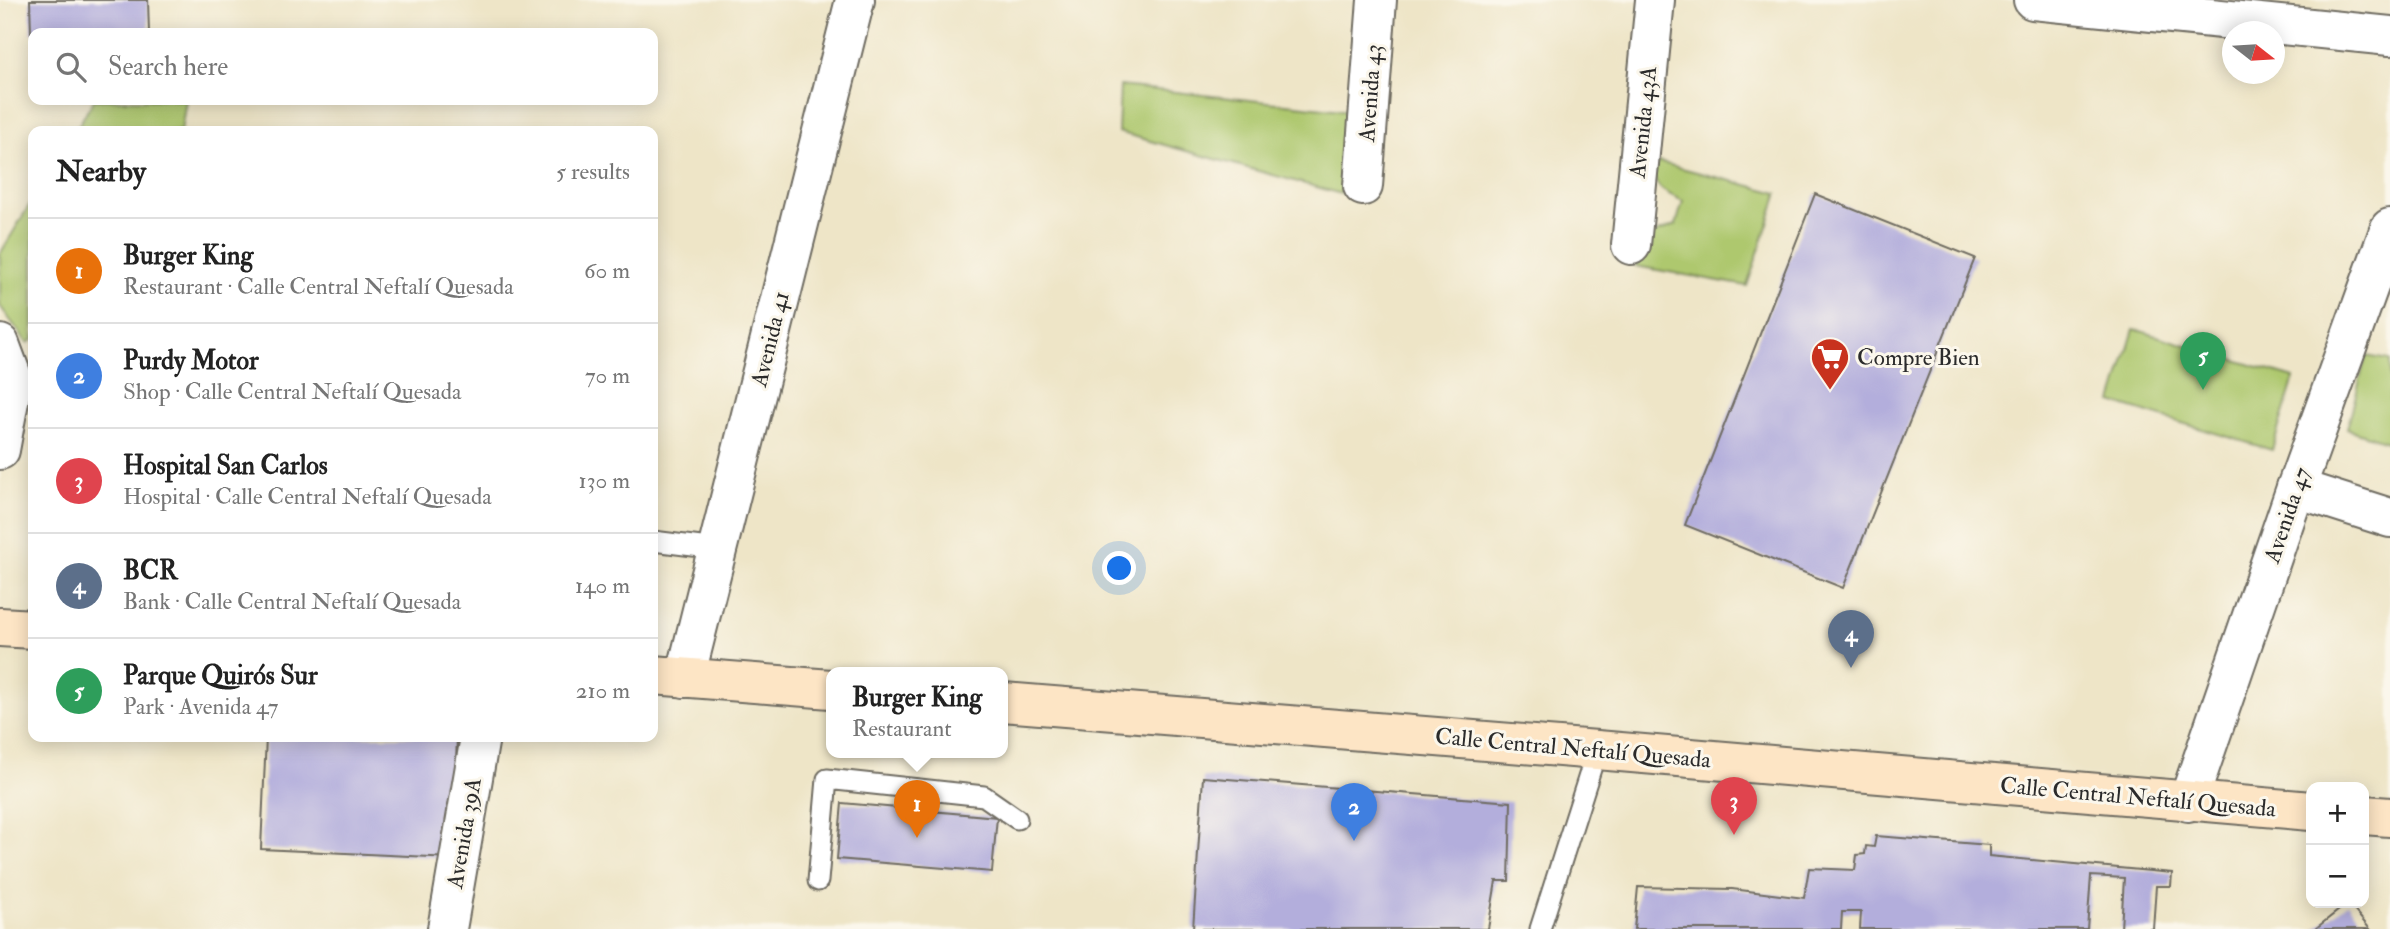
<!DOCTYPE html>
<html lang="en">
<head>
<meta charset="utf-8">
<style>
  :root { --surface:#fff; --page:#f2f2f2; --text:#222; --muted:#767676; --line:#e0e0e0; --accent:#c8321e }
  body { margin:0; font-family:"IM FELL Double Pica",serif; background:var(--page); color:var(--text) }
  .controls { position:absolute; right:21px; bottom:21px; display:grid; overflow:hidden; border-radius:14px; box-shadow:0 4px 18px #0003 }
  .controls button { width:63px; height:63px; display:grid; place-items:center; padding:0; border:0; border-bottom:2px solid var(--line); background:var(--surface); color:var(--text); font:35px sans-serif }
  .compass { position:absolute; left:2222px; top:21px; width:63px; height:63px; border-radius:50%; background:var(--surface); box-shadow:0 4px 18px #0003; rotate:107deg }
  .you { position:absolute; left:1120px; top:569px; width:24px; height:24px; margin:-18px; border:5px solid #fff; border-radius:50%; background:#1a73e8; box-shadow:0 0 0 10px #1a73e833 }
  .badge { display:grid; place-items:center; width:46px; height:46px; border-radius:50%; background:var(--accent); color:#fff; font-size:23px; font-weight:700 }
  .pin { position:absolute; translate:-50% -58px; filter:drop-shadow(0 2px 4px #0008) }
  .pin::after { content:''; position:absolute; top:37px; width:24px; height:21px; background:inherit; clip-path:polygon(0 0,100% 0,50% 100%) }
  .popup { position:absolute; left:826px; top:667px; width:182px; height:91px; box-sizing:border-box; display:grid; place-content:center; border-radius:14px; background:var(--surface); filter:drop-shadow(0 2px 5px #0005); font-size:23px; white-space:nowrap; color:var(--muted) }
  .popup b { font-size:26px; color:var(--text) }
  .popup::after { content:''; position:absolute; left:50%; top:100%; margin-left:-14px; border:14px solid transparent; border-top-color:var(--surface) }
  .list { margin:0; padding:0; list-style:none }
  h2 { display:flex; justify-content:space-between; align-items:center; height:91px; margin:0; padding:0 28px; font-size:30px }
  h2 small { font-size:23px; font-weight:400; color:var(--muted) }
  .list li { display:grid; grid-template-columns:46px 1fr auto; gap:21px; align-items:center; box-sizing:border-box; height:105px; padding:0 28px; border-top:2px solid var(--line) }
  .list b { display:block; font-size:26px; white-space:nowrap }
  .list p { margin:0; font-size:23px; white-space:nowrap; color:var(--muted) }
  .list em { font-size:23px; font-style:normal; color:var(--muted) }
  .icon { flex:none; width:38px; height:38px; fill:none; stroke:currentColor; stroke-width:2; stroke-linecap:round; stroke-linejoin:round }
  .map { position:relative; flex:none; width:2390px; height:929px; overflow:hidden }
  .search { position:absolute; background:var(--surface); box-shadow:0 4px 18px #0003; left:28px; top:28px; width:630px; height:77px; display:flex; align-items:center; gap:18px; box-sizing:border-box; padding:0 24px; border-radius:14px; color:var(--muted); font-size:26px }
  .panel { position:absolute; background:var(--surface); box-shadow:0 4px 18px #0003; left:28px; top:126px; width:630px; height:616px; border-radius:14px }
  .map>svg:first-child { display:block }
</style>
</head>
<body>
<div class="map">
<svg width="2390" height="929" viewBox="0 0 2390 929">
  <rect width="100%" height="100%" fill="#fbf7ec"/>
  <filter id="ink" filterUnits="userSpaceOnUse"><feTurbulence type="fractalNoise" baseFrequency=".0143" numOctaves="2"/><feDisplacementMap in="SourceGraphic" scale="14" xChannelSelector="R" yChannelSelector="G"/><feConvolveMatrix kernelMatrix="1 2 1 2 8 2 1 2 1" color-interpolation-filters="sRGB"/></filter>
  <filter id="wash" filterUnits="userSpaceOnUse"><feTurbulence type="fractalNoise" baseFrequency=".00686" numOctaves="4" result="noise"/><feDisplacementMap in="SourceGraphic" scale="28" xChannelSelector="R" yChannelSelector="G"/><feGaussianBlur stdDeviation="1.57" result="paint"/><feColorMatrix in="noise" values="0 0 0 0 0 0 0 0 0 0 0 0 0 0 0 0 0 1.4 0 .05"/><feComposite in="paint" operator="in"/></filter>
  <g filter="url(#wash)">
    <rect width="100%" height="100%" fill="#eee5c7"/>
    <!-- green -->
    <g fill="#aec86e" stroke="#6c7a4c" stroke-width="2">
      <path d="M1120,86L1351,111L1341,194L1118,132Z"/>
      <path d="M94,100H186L181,131H75Z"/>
      <path d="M1658,162L1778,193L1747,286L1635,266L1646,237L1676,225L1683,201C1669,194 1659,192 1653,176Z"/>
      <path d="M33,199V340L27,343L0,306V254Z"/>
      <path d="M2134,329L2294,378L2272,450L2112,402Z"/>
      <path d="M2366,356L2390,360V443L2347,429Z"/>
    </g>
    <g id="blocks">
      <!-- building -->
      <g fill="#b3aedc">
        <path d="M30,0H148L149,33H31Z"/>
        <path d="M1815,194L1975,258L1843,588L1685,525Z"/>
        <path d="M266,737H457L452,858L261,849Z"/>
        <path d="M1203,777L1511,802L1509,881H1496L1488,929H1193Z"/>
        <path d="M842,803L997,817L992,872L837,859Z"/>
        <path d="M1876,836L1989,845V856L2172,873L2171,886H2156L2153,929H2121L2124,878L2091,876L2087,929H1860L1861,912H1842L1841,929H1634L1638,887L1732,889L1804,898L1809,868L1855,870L1857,855L1865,854L1866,846L1874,847Z"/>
        <path d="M2348,903L2370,929H2315Z"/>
      </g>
    </g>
  </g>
  <g filter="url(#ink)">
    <use href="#blocks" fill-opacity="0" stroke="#6f6c62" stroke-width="2"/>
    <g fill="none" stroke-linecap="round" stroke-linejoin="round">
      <!-- lane casing -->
      <g stroke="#6f6c62" stroke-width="23">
        <g id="lane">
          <path d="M653,541L717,549"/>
          <path d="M818,881L827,779L984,796L1017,819"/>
          <path d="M1540,929L1597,750"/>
        </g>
      </g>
      <!-- street casing -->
      <g stroke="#6f6c62" stroke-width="42">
        <g id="street">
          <path d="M2033,0L2390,36"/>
          <path d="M1363,186L1377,0"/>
          <path d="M1631,245L1655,0"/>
          <path d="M0,344L13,379L0,450"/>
          <path d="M2296,488L2390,518"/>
          <path d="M685,678L855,0"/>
          <path d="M2188,802L2296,488L2390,228"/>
          <path d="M447,929L480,737"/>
        </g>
      </g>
      <!-- secondary casing -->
      <g stroke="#6f6c62" stroke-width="42">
        <g id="secondary">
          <path d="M0,627L33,629"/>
          <path d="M653,675L831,689"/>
          <path d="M1003,702L1597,750L2311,811"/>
          <path d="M2364,815L2390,817"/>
        </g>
      </g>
      <!-- lane -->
      <use href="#lane" stroke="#fff" stroke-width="19"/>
      <!-- street -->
      <use href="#street" stroke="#fff" stroke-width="38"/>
      <!-- secondary -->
      <use href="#secondary" stroke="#fde5c5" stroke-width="38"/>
    </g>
  </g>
  <!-- icons -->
  <defs>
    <g id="supermarket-pin" transform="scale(2.0125)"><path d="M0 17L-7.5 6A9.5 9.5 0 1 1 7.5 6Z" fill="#c8321e" stroke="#fbf7ec"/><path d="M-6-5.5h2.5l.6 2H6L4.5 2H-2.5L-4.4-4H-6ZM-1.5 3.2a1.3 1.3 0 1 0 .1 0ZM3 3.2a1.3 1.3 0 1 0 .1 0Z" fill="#fff"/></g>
  </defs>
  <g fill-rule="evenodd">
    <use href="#supermarket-pin" x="1830" y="357"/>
  </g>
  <g text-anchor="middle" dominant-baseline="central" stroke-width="6" stroke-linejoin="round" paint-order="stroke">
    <!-- street labels -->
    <g font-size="23" fill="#2b2b2b" stroke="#fbf7ec">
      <text transform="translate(1370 93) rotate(-86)">Avenida 43</text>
      <text transform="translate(1643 122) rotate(-84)">Avenida 43A</text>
      <text transform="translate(770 339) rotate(-76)">Avenida 41</text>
      <text transform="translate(2287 515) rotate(-71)">Avenida 47</text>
      <text transform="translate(1573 748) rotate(5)">Calle Central Neftalí Quesada</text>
      <text transform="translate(2138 797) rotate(5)">Calle Central Neftalí Quesada</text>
      <text transform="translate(464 833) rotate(-80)">Avenida 39A</text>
    </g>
    <!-- poi labels -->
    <g font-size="23" fill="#2b2b2b" stroke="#fbf7ec" text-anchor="start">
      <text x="1857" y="357">Compre Bien</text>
    </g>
  </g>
</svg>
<div class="controls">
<button>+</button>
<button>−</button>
</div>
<svg class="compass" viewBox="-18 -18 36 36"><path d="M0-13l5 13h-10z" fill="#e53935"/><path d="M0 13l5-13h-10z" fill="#767676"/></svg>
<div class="you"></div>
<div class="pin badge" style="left:917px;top:838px;background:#e8710a">1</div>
<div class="popup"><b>Burger King</b>Restaurant</div>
<div class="pin badge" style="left:1354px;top:841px;background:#3f7fe0">2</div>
<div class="pin badge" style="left:1734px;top:835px;background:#e0444e">3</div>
<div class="pin badge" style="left:1851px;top:668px;background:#5c6f8a">4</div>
<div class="pin badge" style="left:2203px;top:390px;background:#2e9e5b">5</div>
<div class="search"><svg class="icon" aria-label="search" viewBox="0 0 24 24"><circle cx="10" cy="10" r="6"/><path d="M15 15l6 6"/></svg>Search here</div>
<section class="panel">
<h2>Nearby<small>5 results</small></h2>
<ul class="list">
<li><span class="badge" style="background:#e8710a">1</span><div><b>Burger King</b><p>Restaurant · Calle Central Neftalí Quesada</p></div><em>60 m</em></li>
<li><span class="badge" style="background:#3f7fe0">2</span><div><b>Purdy Motor</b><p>Shop · Calle Central Neftalí Quesada</p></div><em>70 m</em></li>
<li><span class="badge" style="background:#e0444e">3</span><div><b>Hospital San Carlos</b><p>Hospital · Calle Central Neftalí Quesada</p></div><em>130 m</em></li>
<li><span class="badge" style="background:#5c6f8a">4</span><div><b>BCR</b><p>Bank · Calle Central Neftalí Quesada</p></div><em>140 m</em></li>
<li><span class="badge" style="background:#2e9e5b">5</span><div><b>Parque Quirós Sur</b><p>Park · Avenida 47</p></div><em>210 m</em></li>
</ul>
</section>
</div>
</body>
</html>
